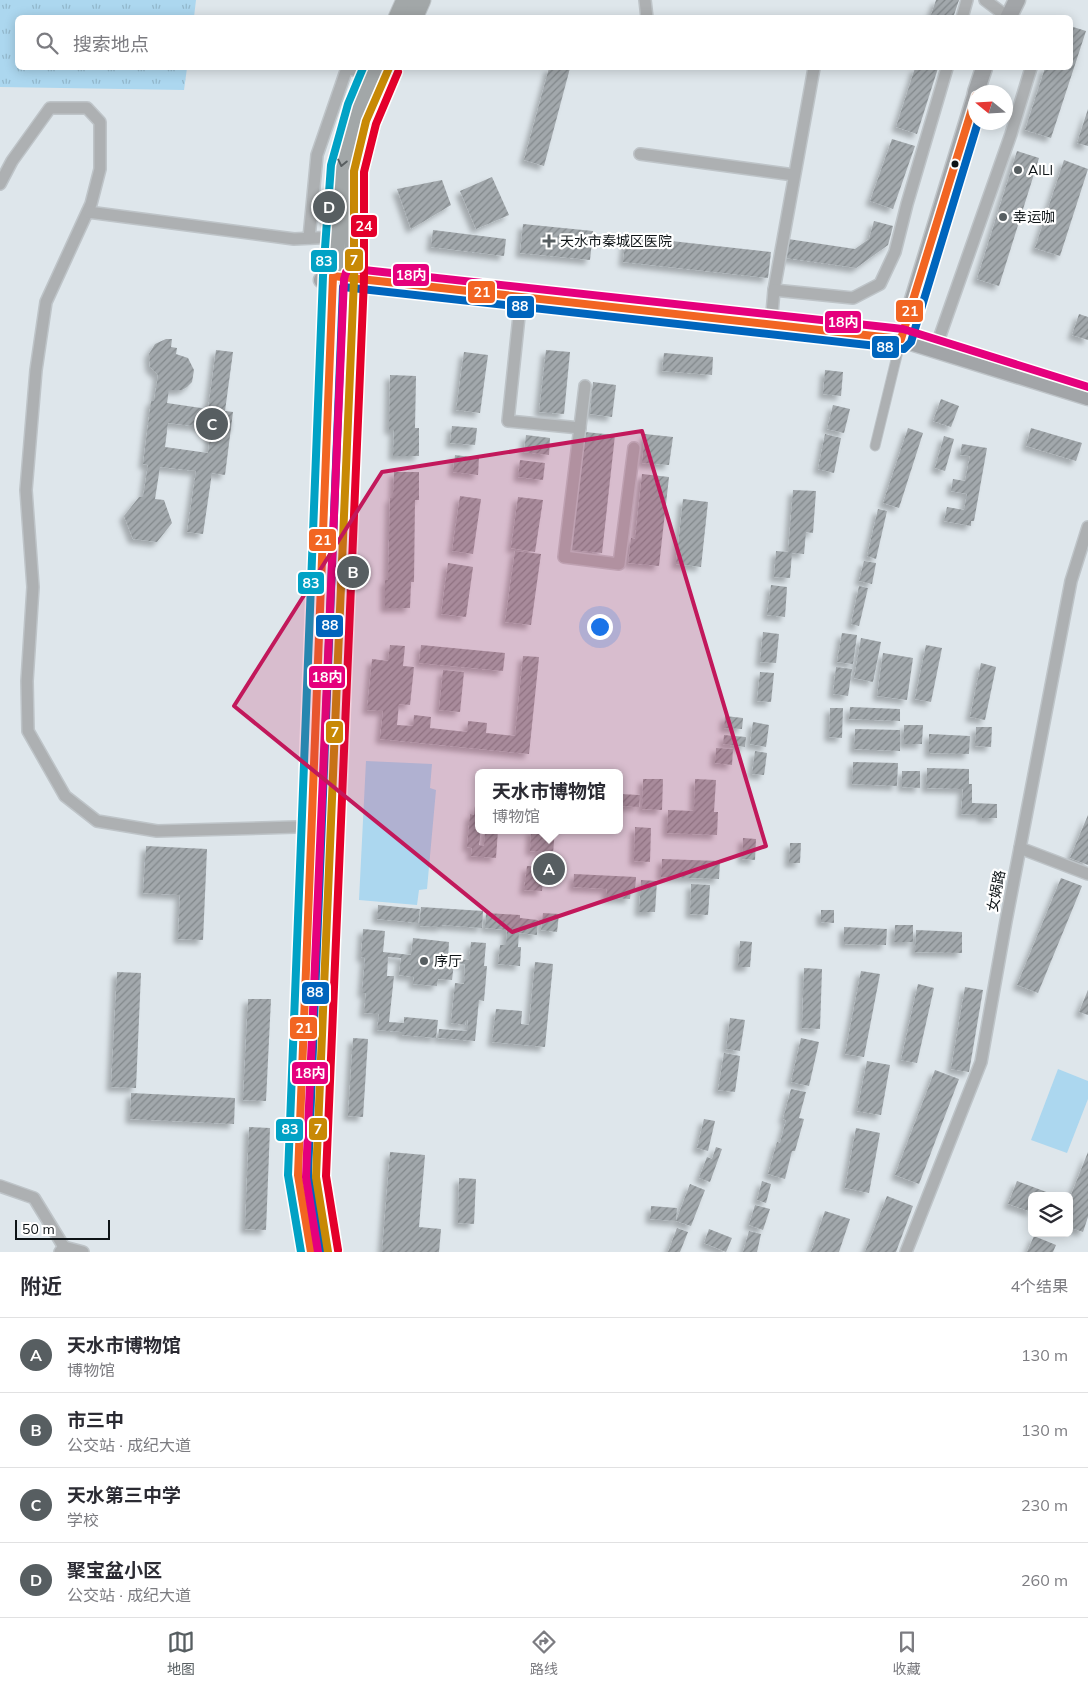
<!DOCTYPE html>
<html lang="zh">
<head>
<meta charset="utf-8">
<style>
  :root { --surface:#fff; --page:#f2f2f3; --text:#2b2b33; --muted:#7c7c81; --line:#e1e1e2; --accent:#575e61 }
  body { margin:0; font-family:Mulish,"Noto Sans SC",sans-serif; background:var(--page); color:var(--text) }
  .controls { position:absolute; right:15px; bottom:15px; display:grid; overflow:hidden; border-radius:8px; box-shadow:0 2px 12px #0003 }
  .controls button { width:45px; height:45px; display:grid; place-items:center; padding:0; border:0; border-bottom:1px solid var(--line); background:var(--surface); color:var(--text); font:25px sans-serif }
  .compass { position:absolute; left:968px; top:85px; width:45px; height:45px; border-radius:50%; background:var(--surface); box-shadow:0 2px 12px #0003; rotate:288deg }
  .scale { position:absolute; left:15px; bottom:12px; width:95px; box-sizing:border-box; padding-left:5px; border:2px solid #0e1417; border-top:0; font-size:14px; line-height:18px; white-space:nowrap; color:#0e1417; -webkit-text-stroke:4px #fff; paint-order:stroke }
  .you { position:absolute; left:599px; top:626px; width:18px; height:18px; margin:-12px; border:4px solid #fff; border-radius:50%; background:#1a73e8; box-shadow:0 0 0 8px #1a73e833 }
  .badge { display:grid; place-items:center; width:32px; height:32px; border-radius:50%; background:var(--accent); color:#fff; font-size:16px; font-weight:700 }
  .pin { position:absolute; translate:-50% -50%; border:2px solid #fff; box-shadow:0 1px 5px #0006 }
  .popup { position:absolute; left:475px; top:769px; width:148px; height:65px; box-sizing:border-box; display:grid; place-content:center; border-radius:8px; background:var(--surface); filter:drop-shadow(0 1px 4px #0005); font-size:16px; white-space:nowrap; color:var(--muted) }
  .popup b { font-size:19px; color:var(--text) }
  .popup::after { content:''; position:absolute; left:50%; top:100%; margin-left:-10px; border:10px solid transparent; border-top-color:var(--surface) }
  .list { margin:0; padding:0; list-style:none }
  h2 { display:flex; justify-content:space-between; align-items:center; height:65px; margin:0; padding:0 20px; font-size:21px }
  h2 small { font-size:16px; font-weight:400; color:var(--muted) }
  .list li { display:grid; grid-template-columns:32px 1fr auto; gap:15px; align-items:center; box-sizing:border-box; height:75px; padding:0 20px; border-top:1px solid var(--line) }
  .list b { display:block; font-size:19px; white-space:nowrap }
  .list p { margin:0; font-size:16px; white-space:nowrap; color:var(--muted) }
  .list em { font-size:16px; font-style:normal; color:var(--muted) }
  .icon { flex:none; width:28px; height:28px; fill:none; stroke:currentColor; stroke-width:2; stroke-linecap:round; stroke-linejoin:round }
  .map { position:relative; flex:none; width:1088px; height:1252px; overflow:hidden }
  .search { position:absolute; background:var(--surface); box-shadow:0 2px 12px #0003; left:15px; right:15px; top:15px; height:55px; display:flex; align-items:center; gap:12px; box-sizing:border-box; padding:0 18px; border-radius:8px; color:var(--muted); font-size:19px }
  .sheet { height:365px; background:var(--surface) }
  nav { display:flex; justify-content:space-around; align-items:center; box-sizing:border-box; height:70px; border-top:1px solid var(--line); background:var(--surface); font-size:14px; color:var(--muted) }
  nav a { display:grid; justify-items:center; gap:2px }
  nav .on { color:var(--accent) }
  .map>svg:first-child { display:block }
</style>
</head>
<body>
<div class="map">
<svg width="1088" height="1252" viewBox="0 0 1088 1252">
  <defs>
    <pattern id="park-tufts" width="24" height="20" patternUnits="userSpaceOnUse" patternTransform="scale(1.25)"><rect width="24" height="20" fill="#acd7ef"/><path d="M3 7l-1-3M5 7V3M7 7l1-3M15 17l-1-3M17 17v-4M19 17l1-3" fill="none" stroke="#93b8cc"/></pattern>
    <pattern id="building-hatch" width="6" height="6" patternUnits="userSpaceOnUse" patternTransform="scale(1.25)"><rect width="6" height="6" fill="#a2a8ac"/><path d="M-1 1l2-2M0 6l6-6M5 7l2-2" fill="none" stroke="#82888b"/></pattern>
    <filter id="shadow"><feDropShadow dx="-4.5" dy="4.5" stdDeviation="2.5" flood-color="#0004"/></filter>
  </defs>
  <rect width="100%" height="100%" fill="#dee6eb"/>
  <!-- grass -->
  <g fill="#acd7ef">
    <path d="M366,761L432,764L430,788L436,790L427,889L419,890L417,905L359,900Z"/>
    <path d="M1058,1069L1088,1081V1099L1067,1153L1031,1140Z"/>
  </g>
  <!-- park -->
  <path fill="url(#park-tufts)" d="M0,0H196L194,17L18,18V68H187L184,90L0,87Z"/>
  <!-- building -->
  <g fill="url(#building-hatch)" fill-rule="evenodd" filter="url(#shadow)">
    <path d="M936,0H959L953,18H930Z"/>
    <path d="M1070,26L1086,31L1051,138L1025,130L1045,68H1070Z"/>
    <path d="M549,68H570L544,166L524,160Z"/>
    <path d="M915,68H938L917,134L896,127Z"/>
    <path d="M1088,109V146L1077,143Z"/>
    <path d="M892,139L915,146L893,209L870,201Z"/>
    <path d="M1017,151L1039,158L999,286L977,279Z"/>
    <path d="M1064,160L1088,169L1060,256L1035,248Z"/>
    <path d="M492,177L509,215L476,229L460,191Z"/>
    <path d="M442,180L451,205L411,229L397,189Z"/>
    <path d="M874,221L893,226L888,245L856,268L786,258L788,239L855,249L869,239Z"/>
    <path d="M523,224L593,231L590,260L520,253Z"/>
    <path d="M433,230L506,239L504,256L431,247Z"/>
    <path d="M626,236L771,252L768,278L623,262Z"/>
    <path d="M1079,314L1088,317V340L1072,335Z"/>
    <path d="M166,339H172L171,347L177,348L176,354L188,358L194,370L192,382L187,387L182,390H169L167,403L208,409L216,350L233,352L225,411L233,412L225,475L212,473L203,534L187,532L196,471L160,467L155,499L164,500L172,523L157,542L133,539L124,516L139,497H143L148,465L143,464L151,401H154L158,375L150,367L149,354L155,344ZM168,423L211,428L208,453L165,447Z"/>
    <path d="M546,350L570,352L564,414L539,412Z"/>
    <path d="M464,352L488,355L480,413L456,410Z"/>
    <path d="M664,353L713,357L712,375L662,371Z"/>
    <path d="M825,370L843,372L841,396L823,394Z"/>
    <path d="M390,375L416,376L415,428H419V456H393L394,430H389Z"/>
    <path d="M593,382L616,385L612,417L590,414Z"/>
    <path d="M941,399L959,406L951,427L933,421Z"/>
    <path d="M833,405L850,409L844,433L827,429Z"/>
    <path d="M452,426L477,428L475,445L450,443Z"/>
    <path d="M908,428L923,433L899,508L883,503Z"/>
    <path d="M1031,428L1082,443L1076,461L1026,446Z"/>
    <path d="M585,432L615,435L602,553L572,550Z"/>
    <path d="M645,434L673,437L669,465L642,463Z"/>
    <path d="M825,434L841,438L834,473L818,469Z"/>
    <path d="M526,435L550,438L549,455L524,452Z"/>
    <path d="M944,436L954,439L945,471L935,468Z"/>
    <path d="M962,444L987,448L974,521H971V526L944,521L947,507L964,510L967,494L951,491L953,479L965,481L970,456L960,455Z"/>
    <path d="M455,455L479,458L478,475L453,472Z"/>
    <path d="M520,460L545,463L543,480L518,477Z"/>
    <path d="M394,472H419V500H415L414,582H411L410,608H385V580H388L390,498H393Z"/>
    <path d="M642,474L669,477L659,566L628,563L631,538L635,539Z"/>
    <path d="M793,490L816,491L813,533L806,532L804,554L792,553L790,578L774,577L776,551L788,552Z"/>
    <path d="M460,496L481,499L473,554L452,551Z"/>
    <path d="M518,497L543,500L535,552L511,548Z"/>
    <path d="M683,499L708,502L701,567L676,564Z"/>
    <path d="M878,509L887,511L876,559L867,556Z"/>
    <path d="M515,551L541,554L531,625L505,622Z"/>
    <path d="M864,561L876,563L872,584L859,581Z"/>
    <path d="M448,563L473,567L466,617L441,614Z"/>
    <path d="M771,585L787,587L785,617L767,615Z"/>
    <path d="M859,586L868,588L859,626L851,624Z"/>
    <path d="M763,632L779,634L776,663L760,662Z"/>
    <path d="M842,633L857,635L853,664L837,662Z"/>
    <path d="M861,638L881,642L873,682L854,678Z"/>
    <path d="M390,645L405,646L403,666L414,667L410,705L399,704L397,725L413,726L414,715L431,717L430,728L467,732L468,721L487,723L486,733L515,736L523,656L539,657L529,754L380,739L383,711L367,710L372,659L388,661Z"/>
    <path d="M421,645L505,653L503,671L419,663Z"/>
    <path d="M926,645L942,648L931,702L915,699Z"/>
    <path d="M883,653L913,658L907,700L877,696Z"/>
    <path d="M981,663L996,667L985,720L970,717Z"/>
    <path d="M836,667L852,669L848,696L833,694Z"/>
    <path d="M443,670L464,672L460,712L439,710Z"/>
    <path d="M760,672L774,673L771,702L757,701Z"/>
    <path d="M850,707L900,709V721L849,719Z"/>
    <path d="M830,708H843L842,738L829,737Z"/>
    <path d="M725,716L743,718L742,729L724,728Z"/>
    <path d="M753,722L769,725L766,747L750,744Z"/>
    <path d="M904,725H923L922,744H904Z"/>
    <path d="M976,727H992L991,747L975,746Z"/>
    <path d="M855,729L900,730V751L854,749Z"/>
    <path d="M929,734L970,736L969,754L929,753Z"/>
    <path d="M724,735L746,737L745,747L723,744Z"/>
    <path d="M716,748L733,749L732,765L715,763Z"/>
    <path d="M755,751L767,753L764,775L752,774Z"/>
    <path d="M853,762L898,763L897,786L852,784Z"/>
    <path d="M927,768L969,769V784H972V803L997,804V818H982V815L961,814L963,789L926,788Z"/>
    <path d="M902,771H920V788L902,787Z"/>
    <path d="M643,779H663L662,810L642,809Z"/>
    <path d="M695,779L716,780L714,812H718L717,835L667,833L668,810L694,811Z"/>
    <path d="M619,794L640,795L639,807L619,806Z"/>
    <path d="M475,806L479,807V830H481L479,845L484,846L485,830H498L496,858L471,856L472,848L467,847L470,814L474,815Z"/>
    <path d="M1088,815V865L1070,858Z"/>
    <path d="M635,827L651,828L650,862L634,861Z"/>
    <path d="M531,830H555L553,853L530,851Z"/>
    <path d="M743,838L756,839L755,860L742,859Z"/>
    <path d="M790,843H801L800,863H789Z"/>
    <path d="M146,846L207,849L203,940L178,939L180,895L143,893Z"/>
    <path d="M662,859L720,861L719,879L661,877Z"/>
    <path d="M527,866L544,867L542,891L524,890Z"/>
    <path d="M574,874L636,877L635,891L631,890L630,899L606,898L607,889L573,887Z"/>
    <path d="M1061,878L1082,886L1038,993L1017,985Z"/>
    <path d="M641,880L657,881L655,912H639Z"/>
    <path d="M691,884L710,885L708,915L690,914Z"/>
    <path d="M378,905L420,909L418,923L377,919Z"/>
    <path d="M421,907L483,911L482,928L442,925V927L419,926Z"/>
    <path d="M821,910H834V923L821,922Z"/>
    <path d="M486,913L520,915V918L538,920L537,935L519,933L518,947H521L520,966L498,964L500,945H506L507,930L485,928Z"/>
    <path d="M543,913L559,914L557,932L541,930Z"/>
    <path d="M895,925H913V942H894Z"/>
    <path d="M844,927L887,929L886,945L844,944Z"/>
    <path d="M363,929L385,931L383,952L411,955L413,938L449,942L448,958L469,960L471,942L486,943L484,966H487L484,1001L479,1000L475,1041L438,1038L439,1029L467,1031L468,1020H466L465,1025L451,1023L455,983L464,984L465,964L454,963L452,980L438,979L437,986L413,984L414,977L399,975L401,958L388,957L387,976H394L389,1022L404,1023V1017L438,1020L436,1038L402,1035V1032L377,1030L379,1014L364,1013L366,993H362L365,958L361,957Z"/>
    <path d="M916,930L962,932V953L915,952Z"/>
    <path d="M740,941L752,942L750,967H738Z"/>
    <path d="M535,962L553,964L545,1047L492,1042L496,1009L522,1011L521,1024L529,1025Z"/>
    <path d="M804,968L822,969L820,1029L802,1028Z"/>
    <path d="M861,971L880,974L864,1057L845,1054Z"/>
    <path d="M117,972L141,973L136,1088L111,1087Z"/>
    <path d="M918,984L934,988L917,1063L901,1060Z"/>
    <path d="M965,987L983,990L969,1072L951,1069Z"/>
    <path d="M1088,990V1015L1079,1012Z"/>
    <path d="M248,999H271L266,1101L243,1100Z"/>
    <path d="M730,1018L745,1020L740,1051L726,1049Z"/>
    <path d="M353,1038L368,1039L363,1117L348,1116Z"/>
    <path d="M801,1038L819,1042L809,1086L791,1082Z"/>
    <path d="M724,1053L740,1056L735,1092L718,1090Z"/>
    <path d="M867,1061L890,1065L881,1115L857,1111Z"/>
    <path d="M935,1070L959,1079L919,1184L895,1175Z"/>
    <path d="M791,1089L806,1092L799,1118L804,1119L795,1151H792L785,1179L768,1174L777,1142L780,1143L786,1120L783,1119Z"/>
    <path d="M131,1093L235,1098L234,1124L130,1119Z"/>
    <path d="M704,1119L715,1121L708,1151L697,1148Z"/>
    <path d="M249,1127L270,1128L266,1230L245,1229Z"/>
    <path d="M856,1128L880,1133L869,1193L845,1188Z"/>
    <path d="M716,1147L722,1149L710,1182L699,1178L707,1157L712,1159Z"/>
    <path d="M390,1152L425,1155L419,1227L441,1229L439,1252H382Z"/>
    <path d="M1088,1152V1217L1083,1232L1069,1227V1200Z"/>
    <path d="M459,1178L476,1179L474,1224L458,1223Z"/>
    <path d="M762,1181L771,1184L766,1203L757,1200Z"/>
    <path d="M1017,1181L1057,1196H1032V1212L1008,1204Z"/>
    <path d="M690,1184L705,1190L691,1226L676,1221Z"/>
    <path d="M887,1196L913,1206L896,1252H865Z"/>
    <path d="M755,1205L770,1209L763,1230L749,1225Z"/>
    <path d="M651,1206L677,1208L676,1221L650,1219Z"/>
    <path d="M825,1211L850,1219L839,1252H811Z"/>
    <path d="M677,1228L688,1232L680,1252H668Z"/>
    <path d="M709,1229L732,1238L726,1252L704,1243Z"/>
    <path d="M749,1231L761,1234L757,1252H743Z"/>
    <path d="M1034,1236L1056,1245L1053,1252H1027Z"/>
  </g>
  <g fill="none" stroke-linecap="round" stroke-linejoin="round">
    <!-- pedestrian casing -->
    <g stroke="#bec4c8" stroke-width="11">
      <path id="pedestrian" d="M875,446L901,339"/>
    </g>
    <!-- minor casing -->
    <g stroke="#bec4c8" stroke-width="14">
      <g id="minor">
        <path d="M645,0L647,18"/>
        <path d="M985,0L1001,12"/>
        <path d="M962,18L967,0"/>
        <path d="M347,69L355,70L374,69"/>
        <path d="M640,154L794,175"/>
        <path d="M0,184L12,161L50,108H87L100,122V169L91,204L46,302L36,370L26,490L33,587L27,681L28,731L65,796L97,821L157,831L296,827"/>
        <path d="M88,212L294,239L336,237"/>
        <path d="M309,238L317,155L347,68"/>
        <path d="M774,290L814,68"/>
        <path d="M521,297L508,421L580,428"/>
        <path d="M771,325L774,290L853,298L880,284L895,252L907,204L947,68"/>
        <path d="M935,350L1011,134L1031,68"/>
        <path d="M585,386L564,557L619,564L634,448"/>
        <path d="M1020,848L1088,874"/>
        <path d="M0,1186L34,1198L64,1247"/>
        <path d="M60,1252L64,1247L83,1252"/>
        <path d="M906,1252L981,1062L1006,921L1071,581L1088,527"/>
      </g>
    </g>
    <!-- secondary casing -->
    <g stroke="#bec4c8" stroke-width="19">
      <g id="secondary">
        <path d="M1008,18L1017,0"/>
        <path d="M976,92L984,68"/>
        <path d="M322,280L333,276L901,339L1088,397"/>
        <path d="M901,339L976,94"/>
      </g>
    </g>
    <!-- trunk casing -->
    <g stroke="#bec4c8" stroke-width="21">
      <g id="trunk">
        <path d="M398,18L406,0"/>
        <path d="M413,18L421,0"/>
        <path d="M311,1252L298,1175L333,276L341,167L358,107L374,68"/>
        <path d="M328,1252L316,1177L354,279V171L366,121L389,68"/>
      </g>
    </g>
    <!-- pedestrian -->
    <use href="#pedestrian" stroke="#adb0b2" stroke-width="9"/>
    <!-- minor -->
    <use href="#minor" stroke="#adb0b2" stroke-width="11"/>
    <!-- secondary -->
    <use href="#secondary" stroke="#a2a5a8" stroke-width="16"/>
    <!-- trunk -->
    <use href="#trunk" stroke="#a2a7a8" stroke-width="19"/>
    <!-- bus-1 casing -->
    <g stroke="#fff" stroke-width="11">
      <path id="bus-1" d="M311,1252L298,1175L333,276L901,339L976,96"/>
    </g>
    <!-- bus-2 casing -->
    <g stroke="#fff" stroke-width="11">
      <path id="bus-2" d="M321,1250L308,1174L343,287L904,349L911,342L978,122"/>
    </g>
    <!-- bus-3 casing -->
    <g stroke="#fff" stroke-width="11">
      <path id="bus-3" d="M318,1252L306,1177L344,279L346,272L355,269L903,329L1088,387"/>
    </g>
    <!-- bus-4 casing -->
    <g stroke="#fff" stroke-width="11">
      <path id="bus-4" d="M328,1252L316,1177L354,279V171L366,121L389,68"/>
    </g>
    <!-- bus-5 casing -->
    <g stroke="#fff" stroke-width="11">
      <path id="bus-5" d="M338,1250L326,1176L364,279V172L376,124L398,72"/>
    </g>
    <!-- bus-6 casing -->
    <g stroke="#fff" stroke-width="11">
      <path id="bus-6" d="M301,1252L288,1175L323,276L331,165L348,104L363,68"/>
    </g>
    <!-- bus-1 -->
    <use href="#bus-1" stroke="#f26522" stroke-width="8"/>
    <!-- bus-2 -->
    <use href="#bus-2" stroke="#0065bd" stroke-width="8"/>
    <!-- bus-3 -->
    <use href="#bus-3" stroke="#e5007d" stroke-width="8"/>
    <!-- bus-4 -->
    <use href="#bus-4" stroke="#c88905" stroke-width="8"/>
    <!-- bus-5 -->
    <use href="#bus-5" stroke="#e4002b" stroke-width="8"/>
    <!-- bus-6 -->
    <use href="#bus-6" stroke="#01a2c5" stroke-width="8"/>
  </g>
  <!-- one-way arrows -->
  <defs><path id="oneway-chevron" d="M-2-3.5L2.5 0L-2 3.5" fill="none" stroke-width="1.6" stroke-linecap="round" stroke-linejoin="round" transform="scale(1.25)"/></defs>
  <use stroke="#585e60" href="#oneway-chevron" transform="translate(342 163) rotate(102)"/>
  <!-- marked area -->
  <path fill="#c2185b" fill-opacity="0.2" stroke="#c2185b" stroke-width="4" stroke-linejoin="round" d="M642,431L766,846L512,932L234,706L382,472Z"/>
  <!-- markers -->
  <circle fill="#0e1417" stroke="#fff" stroke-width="2" cx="955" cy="164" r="4.5"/>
  <g fill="#575e61" stroke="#fff" stroke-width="2">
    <circle cx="1018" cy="170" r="5"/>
    <circle cx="1003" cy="217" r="5"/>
    <path d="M546.5 233.5h5v5h5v5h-5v5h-5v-5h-5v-5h5z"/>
    <circle cx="424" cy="961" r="5"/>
  </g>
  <g text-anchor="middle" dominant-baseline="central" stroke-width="4.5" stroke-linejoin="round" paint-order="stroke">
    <!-- poi labels -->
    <g font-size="14" fill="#0e1417" stroke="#fff" text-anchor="start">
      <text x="1028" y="170">AILI</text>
      <text x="1013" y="217">幸运咖</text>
      <text x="560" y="241">天水市秦城区医院</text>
      <text x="434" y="961">序厅</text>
    </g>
    <!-- street labels -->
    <g font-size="14" fill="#0e1417" stroke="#fff">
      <text transform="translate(996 891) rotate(-79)">女娲路</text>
    </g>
  </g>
  <g stroke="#fff" stroke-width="2">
    <rect x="350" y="214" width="28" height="24" rx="5" fill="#e4002b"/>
    <rect x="344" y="248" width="20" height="24" rx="5" fill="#c88905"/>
    <rect x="310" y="249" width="28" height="24" rx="5" fill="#01a2c5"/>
    <rect x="392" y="263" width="38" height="24" rx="5" fill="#e5007d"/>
    <rect x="467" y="280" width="29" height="24" rx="5" fill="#f26522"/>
    <rect x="506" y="295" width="29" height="24" rx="5" fill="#0065bd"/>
    <rect x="895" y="299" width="29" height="24" rx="5" fill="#f26522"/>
    <rect x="824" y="310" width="38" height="24" rx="5" fill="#e5007d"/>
    <rect x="871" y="335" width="29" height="24" rx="5" fill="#0065bd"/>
    <rect x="308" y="528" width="29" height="24" rx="5" fill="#f26522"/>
    <rect x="297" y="571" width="28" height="24" rx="5" fill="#01a2c5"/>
    <rect x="315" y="614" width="29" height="24" rx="5" fill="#0065bd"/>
    <rect x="308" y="665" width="38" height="24" rx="5" fill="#e5007d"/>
    <rect x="325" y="720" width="19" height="24" rx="5" fill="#c88905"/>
    <rect x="301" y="981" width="29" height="24" rx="5" fill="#0065bd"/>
    <rect x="289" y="1016" width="29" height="24" rx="5" fill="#f26522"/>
    <rect x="291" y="1061" width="38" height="24" rx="5" fill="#e5007d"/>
    <rect x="308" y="1117" width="20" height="24" rx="5" fill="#c88905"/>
    <rect x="275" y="1118" width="29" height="24" rx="5" fill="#01a2c5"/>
  </g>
  <g font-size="14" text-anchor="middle" font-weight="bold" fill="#fff">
    <text x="364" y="231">24</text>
    <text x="354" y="265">7</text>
    <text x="324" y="266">83</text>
    <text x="411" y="280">18内</text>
    <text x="482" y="297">21</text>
    <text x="520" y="311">88</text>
    <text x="910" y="316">21</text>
    <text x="843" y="327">18内</text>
    <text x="885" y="352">88</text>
    <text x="323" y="545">21</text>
    <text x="311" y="588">83</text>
    <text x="330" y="630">88</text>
    <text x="327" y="682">18内</text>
    <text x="335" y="737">7</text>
    <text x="315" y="997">88</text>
    <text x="304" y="1033">21</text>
    <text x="310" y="1078">18内</text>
    <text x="318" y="1134">7</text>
    <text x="290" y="1134">83</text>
  </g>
</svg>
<div class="controls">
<button><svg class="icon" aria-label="layers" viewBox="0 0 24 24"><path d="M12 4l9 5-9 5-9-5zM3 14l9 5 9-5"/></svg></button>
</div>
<svg class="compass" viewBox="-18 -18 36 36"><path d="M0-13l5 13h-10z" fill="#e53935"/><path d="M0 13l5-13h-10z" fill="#7c7c81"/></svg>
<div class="scale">50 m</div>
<div class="you"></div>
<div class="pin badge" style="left:549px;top:869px">A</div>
<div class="popup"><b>天水市博物馆</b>博物馆</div>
<div class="pin badge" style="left:353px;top:572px">B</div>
<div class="pin badge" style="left:212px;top:424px">C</div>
<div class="pin badge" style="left:329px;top:207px">D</div>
<div class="search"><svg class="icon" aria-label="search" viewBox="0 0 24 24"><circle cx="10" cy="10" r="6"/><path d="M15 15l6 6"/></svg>搜索地点</div>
</div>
<section class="sheet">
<h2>附近<small>4个结果</small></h2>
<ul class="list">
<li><span class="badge">A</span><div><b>天水市博物馆</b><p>博物馆</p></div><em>130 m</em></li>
<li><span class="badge">B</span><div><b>市三中</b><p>公交站 · 成纪大道</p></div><em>130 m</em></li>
<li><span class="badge">C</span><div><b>天水第三中学</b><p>学校</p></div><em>230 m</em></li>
<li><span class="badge">D</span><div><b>聚宝盆小区</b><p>公交站 · 成纪大道</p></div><em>260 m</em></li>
</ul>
</section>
<nav>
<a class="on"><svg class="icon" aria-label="map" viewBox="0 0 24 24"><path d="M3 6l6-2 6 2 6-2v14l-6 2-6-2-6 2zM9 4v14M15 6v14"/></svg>地图</a>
<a><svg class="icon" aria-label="directions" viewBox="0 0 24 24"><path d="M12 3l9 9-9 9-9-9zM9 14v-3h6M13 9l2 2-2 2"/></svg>路线</a>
<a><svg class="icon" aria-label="saved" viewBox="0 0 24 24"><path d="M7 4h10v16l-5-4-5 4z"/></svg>收藏</a>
</nav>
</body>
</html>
